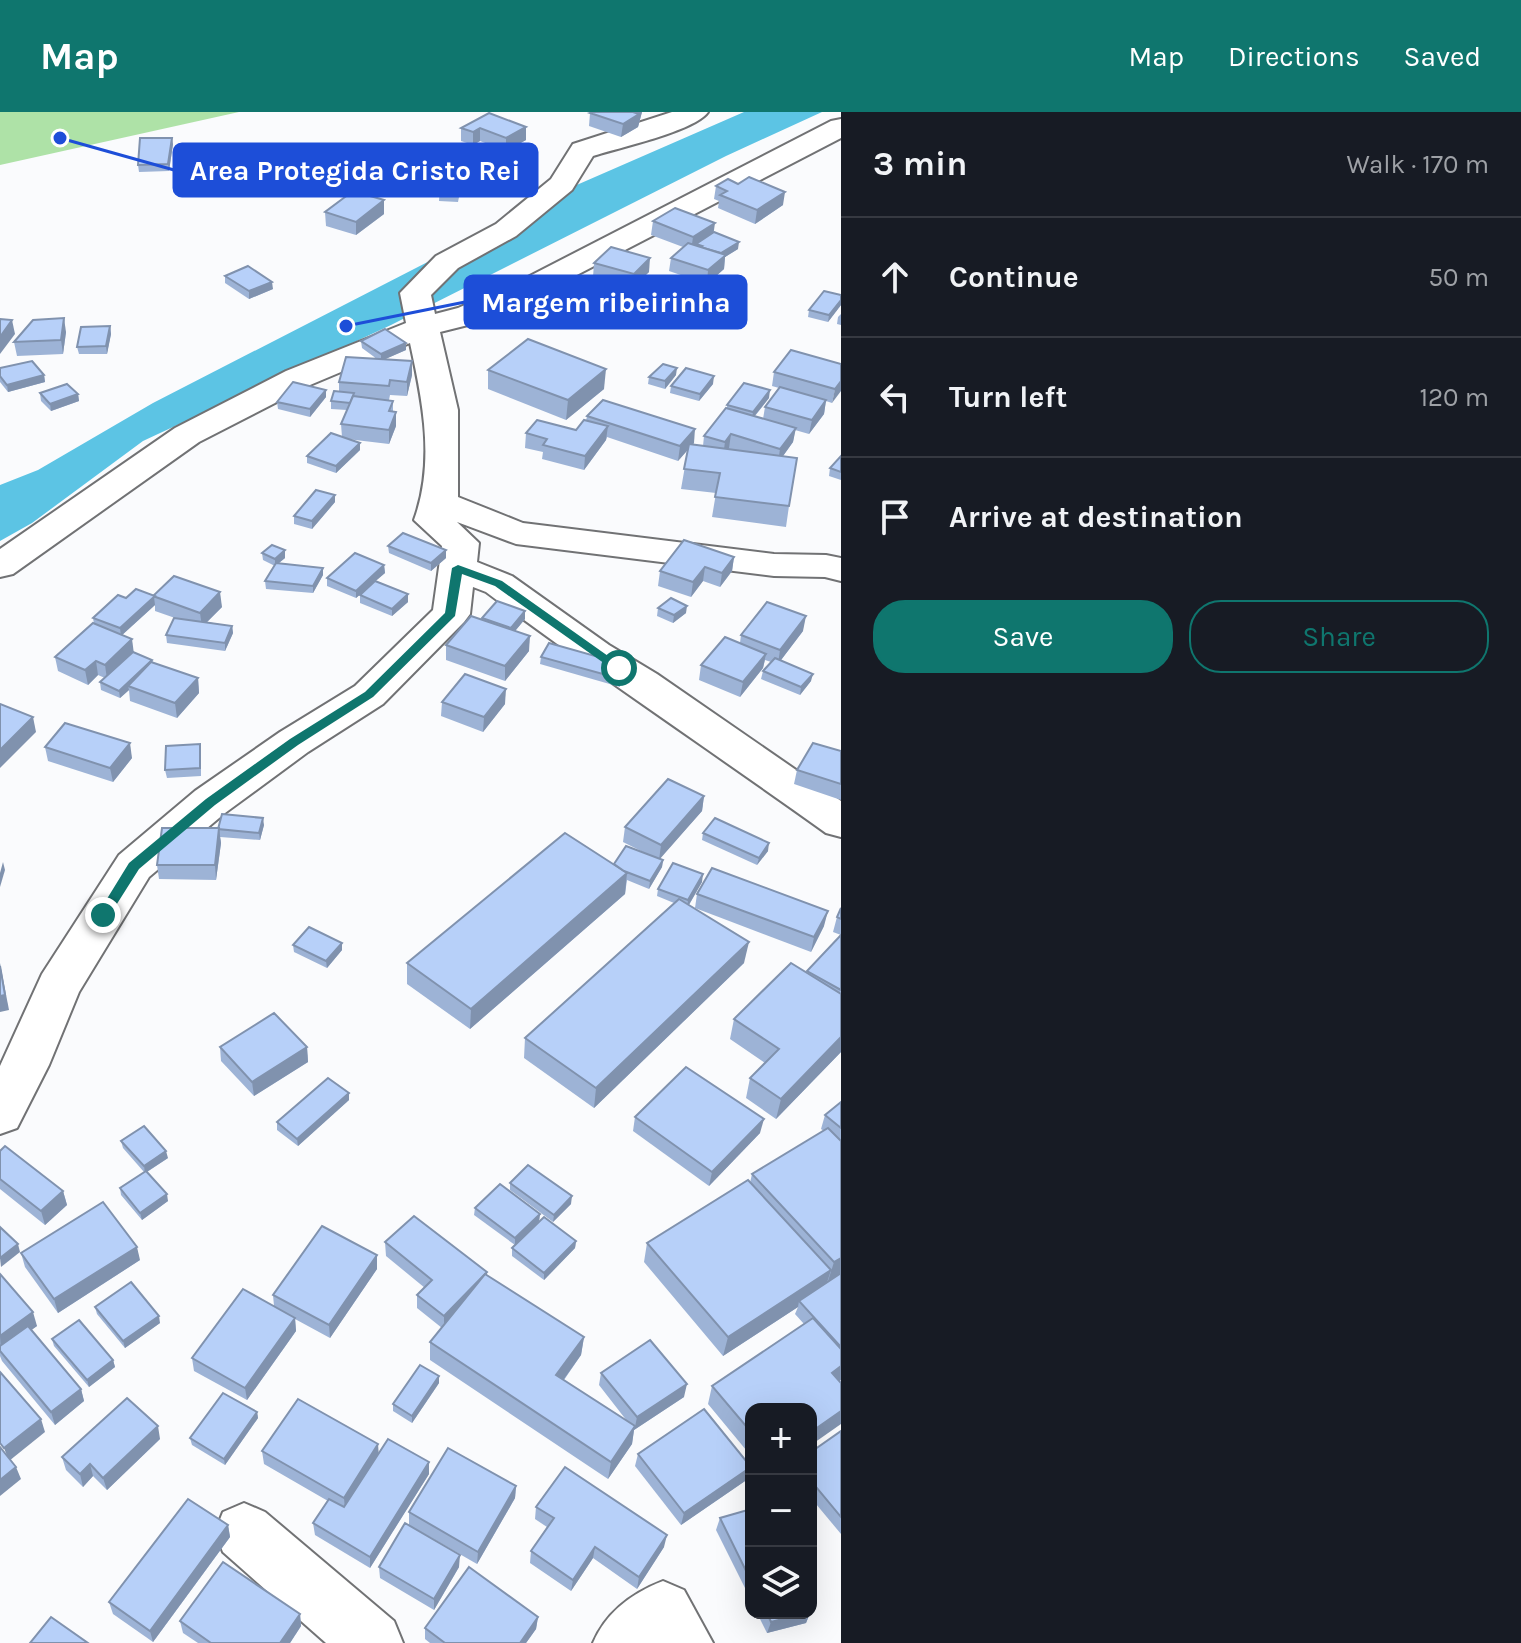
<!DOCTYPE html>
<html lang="en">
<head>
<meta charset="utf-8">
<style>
  :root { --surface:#171b24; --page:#242831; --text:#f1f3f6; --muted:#9ea1a6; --line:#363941; --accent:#0f766e }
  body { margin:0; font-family:Karla,sans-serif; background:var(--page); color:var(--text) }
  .controls { position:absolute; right:24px; bottom:24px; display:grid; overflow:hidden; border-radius:16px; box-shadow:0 8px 32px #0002 }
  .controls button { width:72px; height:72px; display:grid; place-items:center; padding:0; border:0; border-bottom:2px solid var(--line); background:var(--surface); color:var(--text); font:40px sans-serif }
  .stop { position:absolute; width:24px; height:24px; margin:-18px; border:6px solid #0f766e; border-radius:50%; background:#fff }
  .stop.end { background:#0f766e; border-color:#fff; box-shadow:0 2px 8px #0008 }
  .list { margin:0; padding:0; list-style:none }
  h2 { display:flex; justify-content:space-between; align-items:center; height:104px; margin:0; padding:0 32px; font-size:34px }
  h2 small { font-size:26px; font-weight:400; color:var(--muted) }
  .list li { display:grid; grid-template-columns:52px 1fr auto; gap:24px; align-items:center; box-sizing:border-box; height:120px; padding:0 32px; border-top:2px solid var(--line) }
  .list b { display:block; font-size:30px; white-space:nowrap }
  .list em { font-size:26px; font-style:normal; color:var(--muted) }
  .actions { display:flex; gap:16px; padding:24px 32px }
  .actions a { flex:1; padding:18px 0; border:2px solid var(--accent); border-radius:32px; text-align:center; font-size:28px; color:var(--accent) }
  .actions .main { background:var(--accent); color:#fff }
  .icon { flex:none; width:44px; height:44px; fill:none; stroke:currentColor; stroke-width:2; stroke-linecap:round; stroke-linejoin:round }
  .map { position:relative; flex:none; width:841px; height:1531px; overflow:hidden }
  header { display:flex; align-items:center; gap:48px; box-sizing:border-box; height:112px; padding:0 40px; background:var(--accent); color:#fff }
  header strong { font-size:38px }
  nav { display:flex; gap:44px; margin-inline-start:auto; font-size:28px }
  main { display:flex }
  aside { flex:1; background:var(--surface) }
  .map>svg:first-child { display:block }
</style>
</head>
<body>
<header>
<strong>Map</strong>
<nav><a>Map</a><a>Directions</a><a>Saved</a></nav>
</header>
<main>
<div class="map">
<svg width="841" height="1531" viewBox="0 0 841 1531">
  <rect width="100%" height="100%" fill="#fafbfd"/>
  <!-- green -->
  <path fill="#aee2a7" d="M0,0H239L0,53Z"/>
  <!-- water -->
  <path fill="#5cc4e4" d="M744,0H822L726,44L391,213L143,329L32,411L0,429V373L38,358L153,291L449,139L517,99Z"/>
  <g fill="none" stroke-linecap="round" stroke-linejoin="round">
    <!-- minor casing -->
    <g stroke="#717274" stroke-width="4">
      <g id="minor">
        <path d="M672,0H708C695,19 618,36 593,44L572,78L516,124L458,156L431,183L435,202L458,196L522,168L831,9L841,7V26L544,180L480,210L440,220L458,298V385L523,411L774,442L826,443L841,446V469L825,465L774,464L516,432L457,410L479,431L477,450L512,464L609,533L657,562L841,689V725L826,721C713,640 597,563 486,480L473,475L470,502L464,510L383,592L308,640L225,701L149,765L79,880L49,953L17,1016L0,1022V954L42,862L119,743L195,679L280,620L355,574L433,498L442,434L414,408C435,350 423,291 410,231L310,273L199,330L13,462L0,465V437L175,316L286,259L406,211L400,181L436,144L496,112L551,67L573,32Z"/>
        <path d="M244,1391L265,1400L394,1509L403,1531H326L223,1440L215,1420L223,1400Z"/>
        <path d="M663,1469L684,1478L713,1531H593C606,1500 632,1481 663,1469Z"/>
      </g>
    </g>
    <!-- minor -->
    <use href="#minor" fill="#fff" fill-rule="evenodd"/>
  </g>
  <!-- wall -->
  <g fill="#9db3d6">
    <path d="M593,0H642L638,15L621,25L589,14L590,1Z"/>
    <path d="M526,15V28L506,39L480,29L473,33L461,29V16Z"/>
    <path d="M173,32L169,59L139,60L138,53Z"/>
    <path d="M448,51L523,56L522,69L494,84L447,64Z"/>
    <path d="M440,73L460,80L458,90L439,89Z"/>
    <path d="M716,74L783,93L755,112L718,96L719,89L714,87Z"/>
    <path d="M384,88V102L356,123L326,114L325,100Z"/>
    <path d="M653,109L714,120L738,137L725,145L724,157L707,172L669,159L671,146L683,135L651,123Z"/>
    <path d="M594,151L649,160L632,176L593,165Z"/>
    <path d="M225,164L273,177L249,187L225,171Z"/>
    <path d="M841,183V193L828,210L808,205L809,198Z"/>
    <path d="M841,202V213L837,212L838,205Z"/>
    <path d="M110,214L111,222L107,242H79L77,235Z"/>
    <path d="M66,220L63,242L17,244L14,230Z"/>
    <path d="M361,229L406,238L385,247L412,249V263L407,284L390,283L389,288L393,289V300L396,314L389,332L347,327L360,338L336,361L307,351V344L342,325L341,312L347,298L331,297V289L339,280V270L377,247L362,236Z"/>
    <path d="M841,252L832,291L826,289L824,302L809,322L795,318L793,330L783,344L789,394L786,415L712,405L716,381L681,377L688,337L678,349L607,325L606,328L584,358L542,347L543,340L525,336L526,321L576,318L586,309L587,304L694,331L693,332L703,334L704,324L727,296V293L769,286L755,304L763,307L765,295L779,276L772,274L774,260Z"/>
    <path d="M0,256L44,263L45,270L8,280L0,270Z"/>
    <path d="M488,258L604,277L566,308L488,277Z"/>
    <path d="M676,263L665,277L648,272L649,265Z"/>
    <path d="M713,272L699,289L670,281L671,274Z"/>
    <path d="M326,278V285L310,305L278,297L277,290Z"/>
    <path d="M40,281L78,282L79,289L51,299L41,289Z"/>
    <path d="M841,344V368L829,364L830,356Z"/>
    <path d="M335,383V390L312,417L294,412V404Z"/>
    <path d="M388,434L446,446L431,459L389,441Z"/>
    <path d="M285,438V446L279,451L323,456V463L313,481L266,477L265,469L275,454L263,448L262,441Z"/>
    <path d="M734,445L732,459L720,475L703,469L691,485L658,474L660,459Z"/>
    <path d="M384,453L385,461L375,469L408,490L392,504L360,491V483L373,471L356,486L327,474V466Z"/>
    <path d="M154,484L222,495L207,510L232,514L233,521L225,539L167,531L166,523L175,506L155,499V493L122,523L134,541L152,548L153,551L198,566L199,581L177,606L130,589L129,578L120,586L101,578L100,570L105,566L98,563L88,573L58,559L55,545L94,512L93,506L126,486Z"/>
    <path d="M658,496L686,501L673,511L657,504Z"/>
    <path d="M525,499V507L515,519L529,539L505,569L446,548V533L482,508V506Z"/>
    <path d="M803,519L781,548L811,569L800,583L761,567L763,559L771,550L765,548L763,556L740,585L699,568L701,553L740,531L741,523Z"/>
    <path d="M541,545L621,567L620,575L540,552Z"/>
    <path d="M442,590L505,592L483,620L441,604Z"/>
    <path d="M45,635L132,646L113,670L48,649Z"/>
    <path d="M841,639V688L794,672L797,658Z"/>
    <path d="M201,640V664L167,666L165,658Z"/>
    <path d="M704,684L702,699L660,746L663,748L662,755L649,777L627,768L625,782L470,917L407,872V851L614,752L645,741L623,730L625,715Z"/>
    <path d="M264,713L260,728L220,725L221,731L216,768L159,767L157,753L218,716Z"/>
    <path d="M703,721L768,739L757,753L702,728Z"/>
    <path d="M702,770L689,793L744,851L594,996L524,946L525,926L674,791L657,784L658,777Z"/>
    <path d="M697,782L824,814L811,840L695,796Z"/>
    <path d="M841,796V940L776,1007L746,986L750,966L765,951L730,927L734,907L807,861L841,823L833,820L837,805Z"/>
    <path d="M342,831V838L327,856L294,840L293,833Z"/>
    <path d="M220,935H307L308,950L254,984L221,949Z"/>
    <path d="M349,981V988L298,1034L277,1018V1010Z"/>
    <path d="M841,990V1161L828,1169V1168L827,1171L841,1161V1268L751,1297V1344L708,1292L712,1274L804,1212L795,1202L798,1195L723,1244L644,1150L647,1131L750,1071L752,1062L824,1019L821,1017L825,1003Z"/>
    <path d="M635,1005L760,1021L709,1074L633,1019Z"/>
    <path d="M121,1029L168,1046L147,1060L168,1089L142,1108L121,1083L120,1076L144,1060L123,1036Z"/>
    <path d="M0,1039L63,1079L67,1093L45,1113L0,1077Z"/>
    <path d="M510,1071L571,1092L553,1110L510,1078Z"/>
    <path d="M475,1096L540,1102L539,1109L515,1133L474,1103Z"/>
    <path d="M576,1129L575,1136L544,1168L512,1144V1136Z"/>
    <path d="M385,1130L487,1160V1163L584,1225L581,1243L564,1268L627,1309L599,1273L601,1261L684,1285L634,1318L632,1332L608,1367L430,1248V1230L442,1216L417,1196V1183L425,1176L386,1144Z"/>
    <path d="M21,1141L140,1148L58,1201L25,1155Z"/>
    <path d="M377,1143V1157L330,1226L295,1207L296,1219L247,1288L194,1259L192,1246L274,1194L273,1183Z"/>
    <path d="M0,1162L37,1214L31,1218L81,1277L84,1289L55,1313L2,1249L0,1244Z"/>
    <path d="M95,1195L160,1211L125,1236L97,1202Z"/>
    <path d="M52,1227L113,1248L115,1255L89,1275L54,1234Z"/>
    <path d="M439,1264V1271L412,1311L393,1299V1292Z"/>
    <path d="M257,1300L258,1306L225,1353L192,1333L190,1326Z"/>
    <path d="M841,1319V1422L811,1386V1340Z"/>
    <path d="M160,1327L107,1378L93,1364L83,1375L66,1358L62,1345Z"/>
    <path d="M262,1339L378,1342L429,1362L370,1456L315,1423L313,1411L328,1389L264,1352Z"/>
    <path d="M638,1342L748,1367L681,1413L635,1354Z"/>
    <path d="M516,1374L515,1386L477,1452L409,1413V1400Z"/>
    <path d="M536,1395L664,1435L637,1477L593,1446L571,1479L530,1451L531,1439L547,1415L535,1407Z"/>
    <path d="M751,1397V1488L716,1418L720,1406Z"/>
    <path d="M228,1413L230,1425L153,1530L113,1502L109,1490Z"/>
    <path d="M379,1455H459L434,1498L380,1466Z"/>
    <path d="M757,1501H810L806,1511L767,1521Z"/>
    <path d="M300,1502L301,1514L290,1531H198L183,1521L180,1509Z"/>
    <path d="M538,1505L536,1517L526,1531H430L425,1527V1516Z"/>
  </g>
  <!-- shaded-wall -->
  <g fill="#8092ae">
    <path d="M633,0H642L638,15L621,25L623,12Z"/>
    <path d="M526,15V28L506,39V26Z"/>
    <path d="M480,16V29L473,33V20Z"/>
    <path d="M172,26L173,32L169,59L168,52Z"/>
    <path d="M523,56L522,69L494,84L495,71Z"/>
    <path d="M785,80L783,93L755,112L757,98Z"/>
    <path d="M384,88V102L356,123V110Z"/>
    <path d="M715,111L713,125L696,132V136L691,139L693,125Z"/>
    <path d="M739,130L738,137L725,145L724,157L707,172L708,158L714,145Z"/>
    <path d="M650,146L649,160L632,176L634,162Z"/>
    <path d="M272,170L273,177L249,187V179Z"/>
    <path d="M841,188V193L828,210L829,203Z"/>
    <path d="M64,206L66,220L63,242L61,228Z"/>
    <path d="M12,208L15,222L0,242V225Z"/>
    <path d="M110,214L111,222L107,242L106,234Z"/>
    <path d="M406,231V238L381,249V242Z"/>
    <path d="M412,249V263L407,284V270Z"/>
    <path d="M677,256L676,263L665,277V269Z"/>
    <path d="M606,257L604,277L566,308L568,288Z"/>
    <path d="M44,263L45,270L8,280L7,273Z"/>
    <path d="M714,264L713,272L699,289L700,282Z"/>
    <path d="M841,269V279L832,291L835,277Z"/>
    <path d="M326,278V285L310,305V297Z"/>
    <path d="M770,278L769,286L752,307L753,300Z"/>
    <path d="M78,282L79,289L51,299L50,292Z"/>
    <path d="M826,288L824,302L809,322L812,308Z"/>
    <path d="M396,300V314L389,332V318Z"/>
    <path d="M608,314L606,328L584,358L585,344Z"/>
    <path d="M796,316L793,330L778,351L780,337Z"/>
    <path d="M695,317L694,331L678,349L680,334Z"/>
    <path d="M731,322L729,336L723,344L725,330Z"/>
    <path d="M360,331V338L336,361V354Z"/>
    <path d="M335,383V390L312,417V409Z"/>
    <path d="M285,438V446L275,454V447Z"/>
    <path d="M446,438V446L431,459V451Z"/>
    <path d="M734,445L732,459L720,475L722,461Z"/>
    <path d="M384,453L385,461L356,486V479Z"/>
    <path d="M705,455L703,469L691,485L693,470Z"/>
    <path d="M323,456V463L313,481V474Z"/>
    <path d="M220,480L222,495L202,515L200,501Z"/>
    <path d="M408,482V490L392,504V497Z"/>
    <path d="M154,485L155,493L121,524L120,516Z"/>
    <path d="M687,494L686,501L673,511L674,503Z"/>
    <path d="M525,499V507L511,524V516Z"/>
    <path d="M806,504L803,519L778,552L780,538Z"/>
    <path d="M232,514L233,521L225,539V531Z"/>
    <path d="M530,524L529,539L505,569V554Z"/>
    <path d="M132,527L134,542L107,567L105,553Z"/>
    <path d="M766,542L763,556L740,585L743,570Z"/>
    <path d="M152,548L153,556L128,574L129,578L120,586L119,579Z"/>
    <path d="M96,549L98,563L88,573L85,558Z"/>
    <path d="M813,562L811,569L800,583L801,575Z"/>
    <path d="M198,566L199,581L177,606L175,591Z"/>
    <path d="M506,577L505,592L483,620L484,605Z"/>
    <path d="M33,605L36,620L0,656V638Z"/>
    <path d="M130,631L132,646L113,670L110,656Z"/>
    <path d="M704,684L702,699L659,748L661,733Z"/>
    <path d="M263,706L264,713L260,728L259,721Z"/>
    <path d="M219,716L221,731L216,768L215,753Z"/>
    <path d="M769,731L768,739L757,753L759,746Z"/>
    <path d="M663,748L662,755L649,777L650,769Z"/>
    <path d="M3,750L5,758L0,775V761Z"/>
    <path d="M627,761L625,782L470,917L471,897Z"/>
    <path d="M703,762L702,770L687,796L688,788Z"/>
    <path d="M828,799L824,814L811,840L814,825Z"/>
    <path d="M749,830L744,851L594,996L596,976Z"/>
    <path d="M342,831V838L327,856L326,849Z"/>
    <path d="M0,851L9,898L0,900Z"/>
    <path d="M841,925V940L776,1007L781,987Z"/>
    <path d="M307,935L308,950L254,984L252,970Z"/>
    <path d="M349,981V988L298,1034L297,1027Z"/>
    <path d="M764,1007L760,1021L709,1074L712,1060Z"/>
    <path d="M166,1039L168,1046L145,1061L144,1054Z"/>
    <path d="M63,1079L67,1093L45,1113L41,1099Z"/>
    <path d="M167,1082L168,1089L142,1108L140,1101Z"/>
    <path d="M572,1084L571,1092L553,1110L554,1103Z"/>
    <path d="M540,1102L539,1109L515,1133V1126Z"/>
    <path d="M576,1129L575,1136L544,1168V1161Z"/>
    <path d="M18,1132L20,1140L1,1155L0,1146Z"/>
    <path d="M137,1135L140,1148L58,1201L54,1187Z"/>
    <path d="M377,1143V1157L330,1226L329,1213Z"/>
    <path d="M841,1146V1161L828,1169L834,1150Z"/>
    <path d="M831,1158L825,1177L799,1189L798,1195L723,1244L728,1225Z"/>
    <path d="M487,1160L486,1174L444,1218V1204Z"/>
    <path d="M33,1200L37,1214L1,1240L0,1224Z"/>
    <path d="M159,1204L160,1211L125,1236L123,1229Z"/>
    <path d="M295,1206L296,1219L247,1288L245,1276Z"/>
    <path d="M584,1225L581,1243L554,1281L556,1263Z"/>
    <path d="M113,1248L115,1255L89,1275L87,1268Z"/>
    <path d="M841,1254V1268L825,1279L832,1261Z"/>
    <path d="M439,1264V1271L412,1311V1304Z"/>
    <path d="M687,1272L684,1285L634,1318L632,1332L608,1367L611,1350L635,1315L637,1305Z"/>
    <path d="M81,1277L84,1289L55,1313L51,1300Z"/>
    <path d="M841,1299V1312L811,1333V1320Z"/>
    <path d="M257,1300L258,1306L225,1353L224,1347Z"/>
    <path d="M41,1307L45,1320L9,1349L4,1336Z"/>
    <path d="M158,1314L160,1327L107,1378L103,1366Z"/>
    <path d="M378,1332L379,1345L345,1398L344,1386Z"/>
    <path d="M429,1350V1362L370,1456V1445Z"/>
    <path d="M90,1352L93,1364L83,1375L80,1362Z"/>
    <path d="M16,1355L21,1367L0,1384V1368Z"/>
    <path d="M751,1355L748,1367L681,1413L684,1401Z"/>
    <path d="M516,1374L515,1386L477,1452L478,1440Z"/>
    <path d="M228,1413L230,1425L153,1530L150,1519Z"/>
    <path d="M667,1423L664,1435L637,1477L639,1465Z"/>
    <path d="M595,1435L593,1446L571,1479L573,1468Z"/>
    <path d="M460,1443L459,1455L434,1498V1487Z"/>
    <path d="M806,1501H810L806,1511L767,1521L771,1510Z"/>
    <path d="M300,1502L301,1514L290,1531H280Z"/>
    <path d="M538,1505L536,1517L526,1531H520Z"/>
  </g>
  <!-- building -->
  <g fill="#b7d0f9" stroke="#8092ae" stroke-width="2">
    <path d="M593,0H633L639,2L623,12L590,1Z"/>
    <path d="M489,1L526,15L506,26L480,16L473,20L461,16Z"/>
    <path d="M140,26H172L168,52L138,53Z"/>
    <path d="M749,65L785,80L757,98L720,83L727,79L716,74L728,67L738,72Z"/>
    <path d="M353,79L384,88L356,110L325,100Z"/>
    <path d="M675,96L715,111L693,125L653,109Z"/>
    <path d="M714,120L739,130L721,141L700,135L702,134L696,132Z"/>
    <path d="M688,131L726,143L708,158L671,146Z"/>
    <path d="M611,135L650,146L634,162L594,151Z"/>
    <path d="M248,154L272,170L249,179L225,164Z"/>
    <path d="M824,179L841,183V188L829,203L809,198Z"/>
    <path d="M64,206L61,228L14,230L33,208Z"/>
    <path d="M0,207L12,208L0,225Z"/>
    <path d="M110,214L106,234L77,235L81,215Z"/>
    <path d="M385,217L406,231L381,242L361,229Z"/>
    <path d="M528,227L606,257L568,288L488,258Z"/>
    <path d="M791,238L841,252V269L835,277L774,260Z"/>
    <path d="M346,245L412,249L407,270L390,268L389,274L339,270Z"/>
    <path d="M32,249L44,263L7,273L0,264V256Z"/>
    <path d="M663,252L677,256L665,269L649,265Z"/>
    <path d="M686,256L714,264L700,282L671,274Z"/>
    <path d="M293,270L326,278L310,297L277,290Z"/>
    <path d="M744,271L770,278L753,300L727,293Z"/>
    <path d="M67,272L78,282L50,292L40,281Z"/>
    <path d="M780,275L826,288L812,308L765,295Z"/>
    <path d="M334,279L354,281L350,291L331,289Z"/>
    <path d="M353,284L393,289L389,299L396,300L389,318L341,312Z"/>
    <path d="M603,288L695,317L680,334L587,304Z"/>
    <path d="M726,296L796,316L780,337L731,322L725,330L704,324Z"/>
    <path d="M537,308L576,318L584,308L608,314L585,344L543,333L547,327L526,321Z"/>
    <path d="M331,321L360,331L336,354L307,344Z"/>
    <path d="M689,332L797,346L789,394L715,385L720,361L684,357Z"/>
    <path d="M841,344V360L830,356Z"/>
    <path d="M316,378L335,383L312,409L294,404Z"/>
    <path d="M403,421L446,438L431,451L388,434Z"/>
    <path d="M684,428L734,445L722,461L705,455L693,470L660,459Z"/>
    <path d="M272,433L285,438L275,447L262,441Z"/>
    <path d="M355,441L384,453L356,479L327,466Z"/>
    <path d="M276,451L323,456L313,474L265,469Z"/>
    <path d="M174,464L220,480L200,501L153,484Z"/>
    <path d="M375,469L408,482L392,497L360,483Z"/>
    <path d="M136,477L155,484L120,516L93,506L118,483L126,486Z"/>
    <path d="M671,486L687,494L674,503L658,496Z"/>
    <path d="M497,489L525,499L511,516L482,506Z"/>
    <path d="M767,490L806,504L780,538L741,523Z"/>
    <path d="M471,504L530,524L505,554L446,533Z"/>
    <path d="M174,506L232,514L225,531L166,523Z"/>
    <path d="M93,511L132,527L105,553L96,549L85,558L55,545Z"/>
    <path d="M725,525L766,542L743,570L701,553Z"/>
    <path d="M549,531L606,547L621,567L541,545Z"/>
    <path d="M133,540L152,548L119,579L100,570Z"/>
    <path d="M775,546L813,562L801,575L763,559Z"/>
    <path d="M151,550L198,566L175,591L128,574Z"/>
    <path d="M465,562L506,577L484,605L442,590Z"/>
    <path d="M0,592L33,605L0,638Z"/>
    <path d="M65,611L130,631L110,656L45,635Z"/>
    <path d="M813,631L841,639V672L797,658Z"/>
    <path d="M200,632V656L165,658L166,634Z"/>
    <path d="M668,667L704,684L661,733L625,715Z"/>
    <path d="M222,702L263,706L259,721L218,717Z"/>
    <path d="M715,706L769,731L759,746L703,721Z"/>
    <path d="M162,716H219L215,753H157Z"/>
    <path d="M565,721L627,761L471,897L407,851Z"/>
    <path d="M626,734L663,748L650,769L624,759L614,752Z"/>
    <path d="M673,751L703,762L688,788L658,777Z"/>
    <path d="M712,756L828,799L814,825L697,782Z"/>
    <path d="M679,787L749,830L596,976L525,926Z"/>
    <path d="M841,796V807L837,805Z"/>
    <path d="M309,815L342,831L326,849L293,833Z"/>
    <path d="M841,823V878L807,859Z"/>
    <path d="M791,851L841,882V925L781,987L750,966L779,937L734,907Z"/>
    <path d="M0,854L5,883L0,884Z"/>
    <path d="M274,901L307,935L252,970L220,935Z"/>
    <path d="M686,955L764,1007L712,1060L635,1005Z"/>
    <path d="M328,966L349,981L297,1027L277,1010Z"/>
    <path d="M841,990V1016L825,1003Z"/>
    <path d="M144,1014L166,1039L144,1054L121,1029Z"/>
    <path d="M828,1016L841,1029V1146L834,1150L752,1062Z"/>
    <path d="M5,1034L63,1079L41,1099L0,1067V1039Z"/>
    <path d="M528,1053L572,1084L554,1103L510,1071Z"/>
    <path d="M146,1059L167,1082L140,1101L120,1076Z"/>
    <path d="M748,1068L831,1158L728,1225L647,1131Z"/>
    <path d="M500,1072L540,1102L515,1126L475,1096Z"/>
    <path d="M103,1090L137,1135L54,1187L21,1141Z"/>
    <path d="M414,1104L487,1160L444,1204L417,1183L432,1168L385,1130Z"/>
    <path d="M544,1105L576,1129L544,1161L512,1136Z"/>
    <path d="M322,1114L377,1143L329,1213L273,1183Z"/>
    <path d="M0,1115L18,1132L0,1146Z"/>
    <path d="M841,1161V1235L799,1189Z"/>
    <path d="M0,1162L33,1200L0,1224Z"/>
    <path d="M485,1162L584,1225L556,1263L635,1314L611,1350L430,1230Z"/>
    <path d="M131,1170L159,1204L123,1229L95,1195Z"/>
    <path d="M243,1177L295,1206L245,1276L192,1246Z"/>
    <path d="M813,1206L841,1237V1254L832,1261L841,1271V1299L811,1320V1297H751V1320L712,1274Z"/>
    <path d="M79,1208L113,1248L87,1268L52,1227Z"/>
    <path d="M28,1214L81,1277L51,1300L0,1239V1234Z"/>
    <path d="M650,1228L687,1272L637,1305L601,1261Z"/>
    <path d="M420,1253L439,1264L412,1304L393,1292Z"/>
    <path d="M0,1260L41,1307L4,1336L0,1331Z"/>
    <path d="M223,1281L257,1300L224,1347L190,1326Z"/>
    <path d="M127,1286L158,1314L103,1366L90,1352L80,1362L62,1345Z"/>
    <path d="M298,1287L378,1332L344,1386L262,1339Z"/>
    <path d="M704,1297L751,1355L684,1401L638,1342Z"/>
    <path d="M841,1319V1405L811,1369V1340Z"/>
    <path d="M388,1327L429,1350L370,1445L313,1411L329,1387L344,1395Z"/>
    <path d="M0,1335L16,1355L0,1368Z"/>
    <path d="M448,1336L516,1374L478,1440L409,1400Z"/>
    <path d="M565,1355L667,1423L639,1465L595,1435L573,1468L531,1439L554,1406L536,1395Z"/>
    <path d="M188,1387L228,1413L150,1519L109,1490Z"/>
    <path d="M751,1397V1469L720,1406Z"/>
    <path d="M405,1411L460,1443L434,1487L379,1455Z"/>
    <path d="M223,1450L300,1502L280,1531H211L180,1509Z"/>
    <path d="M469,1455L538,1505L520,1531H445L425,1516Z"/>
    <path d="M767,1501H806L771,1510Z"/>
    <path d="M51,1505L88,1531H30Z"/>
  </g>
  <!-- route -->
  <path fill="#0f766e" d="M458,453L502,469L625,556L615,559L495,474L462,462L455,504L373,585L298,633L215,693L139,757L108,806H99L97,803L129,751L206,687L290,627L365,580L445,501L452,456Z"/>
  <!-- callouts -->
  <path fill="none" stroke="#1d4ed8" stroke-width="3" d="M60 26L174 58M346 214L465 190"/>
  <g fill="#1d4ed8" stroke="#fff" stroke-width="3">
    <circle cx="60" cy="26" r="8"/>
    <circle cx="346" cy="214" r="8"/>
  </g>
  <g fill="#1d4ed8" stroke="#1d4ed8" stroke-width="3">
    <rect x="174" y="32" width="363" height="52" rx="8"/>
    <rect x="465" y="164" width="281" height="52" rx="8"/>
  </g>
  <g font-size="28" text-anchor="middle" font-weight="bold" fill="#fff">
    <text x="355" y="68">Area Protegida Cristo Rei</text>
    <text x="606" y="200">Margem ribeirinha</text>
  </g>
</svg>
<div class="controls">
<button>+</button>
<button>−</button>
<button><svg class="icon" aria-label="layers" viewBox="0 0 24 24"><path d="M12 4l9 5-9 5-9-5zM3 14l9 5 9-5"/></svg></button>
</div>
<div class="stop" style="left:619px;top:556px"></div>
<div class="stop end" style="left:103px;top:803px"></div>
</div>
<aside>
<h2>3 min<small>Walk · 170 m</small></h2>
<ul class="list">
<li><svg class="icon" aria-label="ahead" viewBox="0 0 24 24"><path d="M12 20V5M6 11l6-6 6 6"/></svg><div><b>Continue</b></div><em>50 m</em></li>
<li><svg class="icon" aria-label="left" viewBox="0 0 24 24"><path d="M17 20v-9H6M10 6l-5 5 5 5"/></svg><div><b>Turn left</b></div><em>120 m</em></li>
<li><svg class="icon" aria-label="arrive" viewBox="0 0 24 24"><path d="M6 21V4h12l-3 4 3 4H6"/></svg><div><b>Arrive at destination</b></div></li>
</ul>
<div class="actions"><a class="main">Save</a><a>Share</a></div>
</aside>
</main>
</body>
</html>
